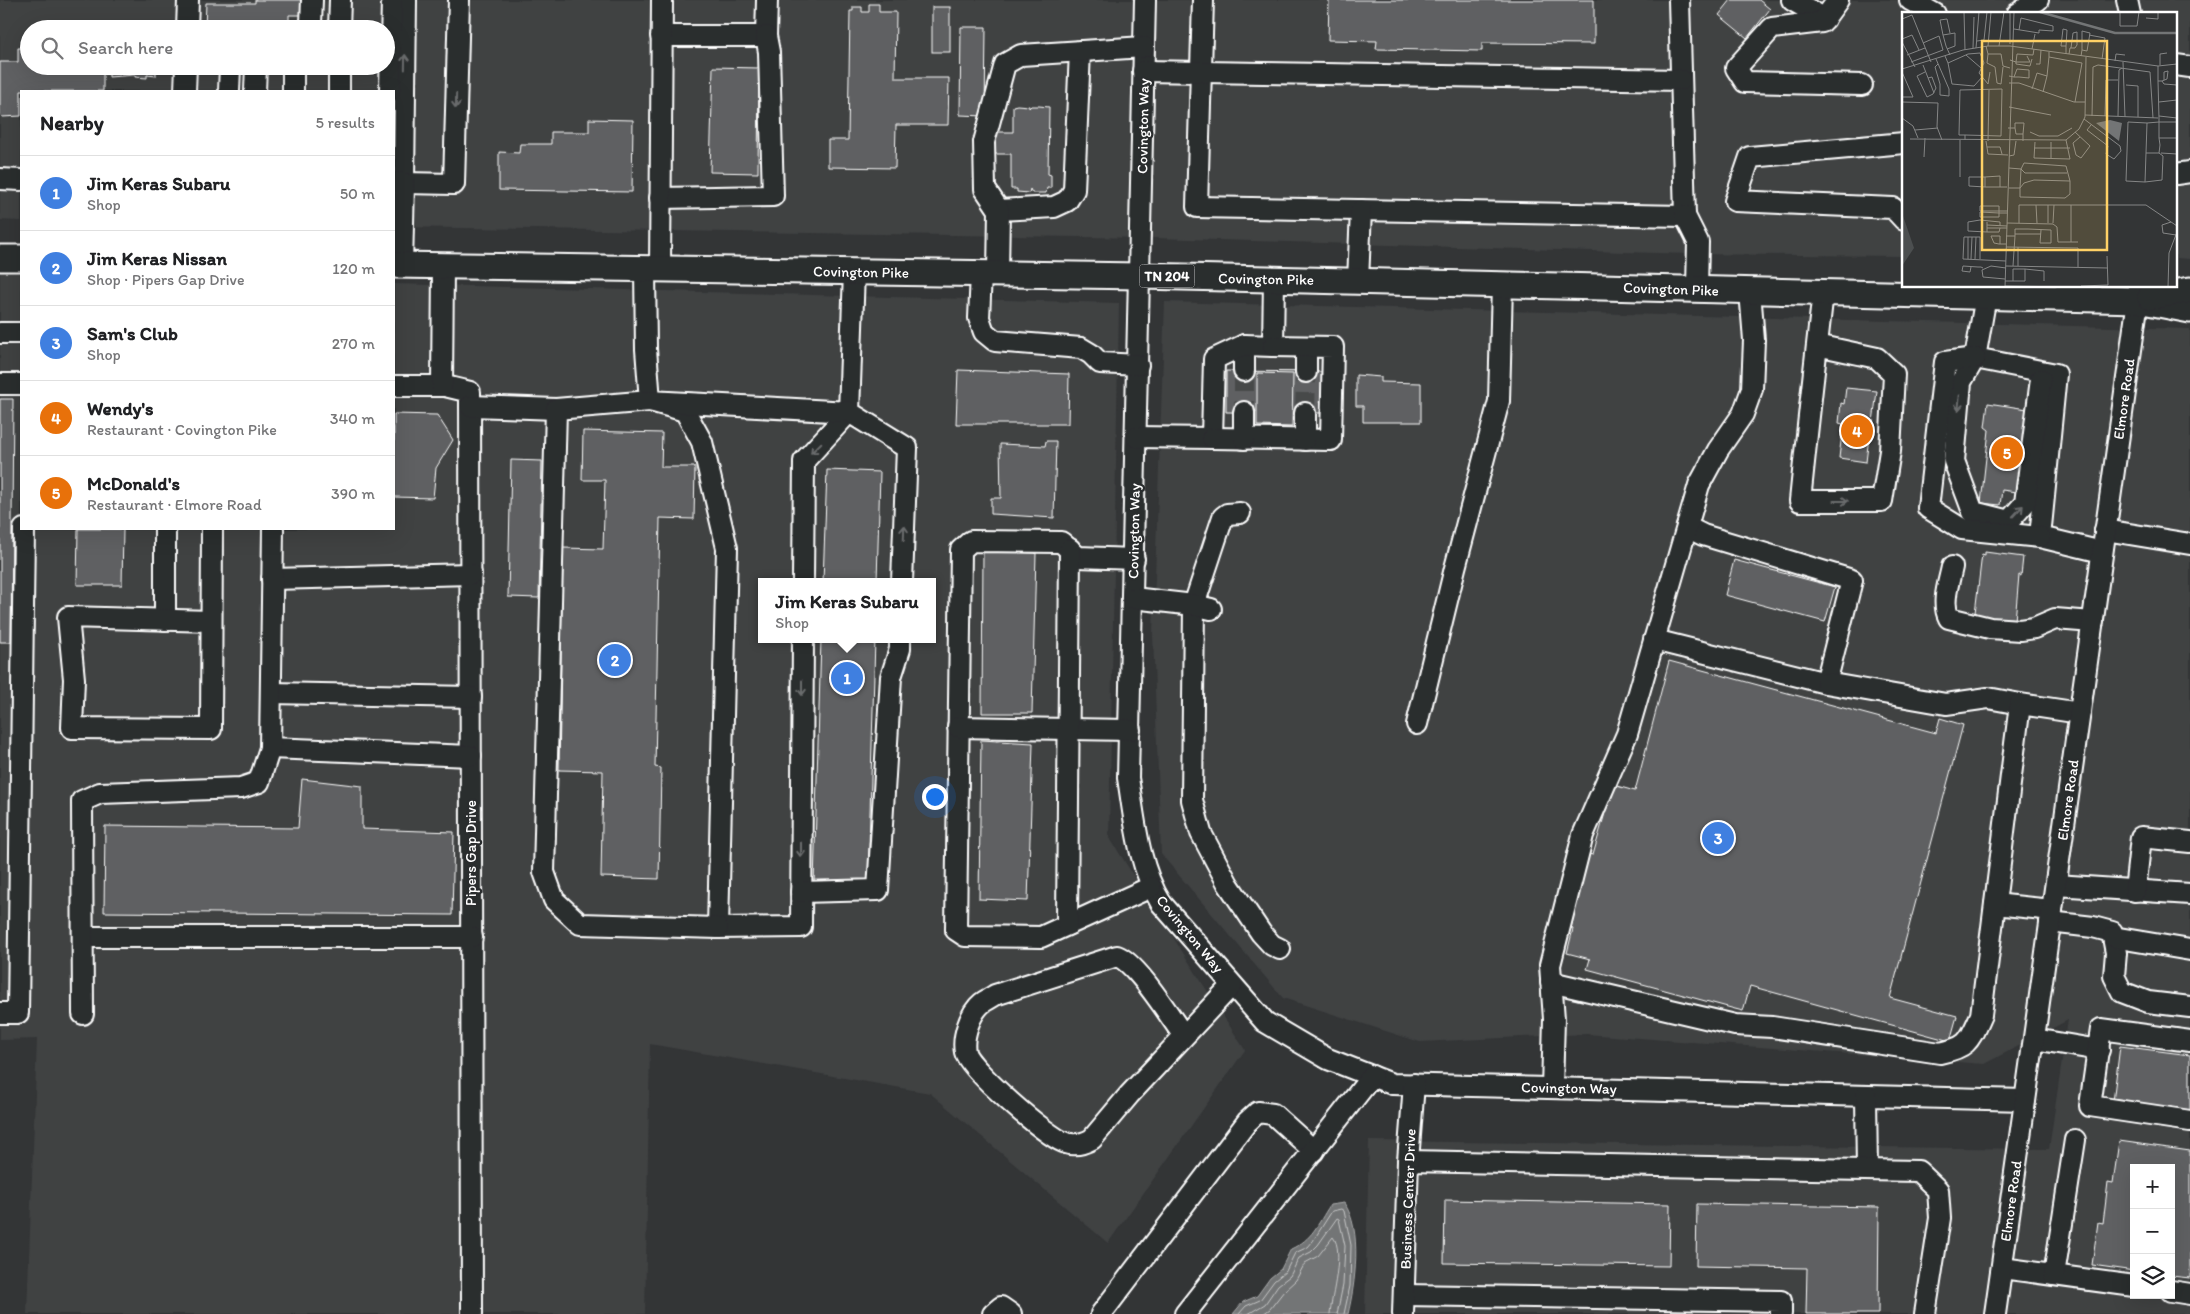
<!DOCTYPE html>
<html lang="en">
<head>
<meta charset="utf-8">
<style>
  :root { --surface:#fff; --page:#f6f6f6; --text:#202124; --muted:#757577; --line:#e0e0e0; --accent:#847042 }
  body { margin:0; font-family:Itim,sans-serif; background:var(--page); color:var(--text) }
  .controls { position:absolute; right:15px; bottom:15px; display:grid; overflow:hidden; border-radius:0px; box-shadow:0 5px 20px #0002 }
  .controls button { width:45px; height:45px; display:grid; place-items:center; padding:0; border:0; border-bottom:1px solid var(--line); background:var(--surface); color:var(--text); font:25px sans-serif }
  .you { position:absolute; left:934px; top:796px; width:18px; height:18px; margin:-12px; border:4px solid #fff; border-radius:50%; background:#1a73e8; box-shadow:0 0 0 8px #1a73e833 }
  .badge { display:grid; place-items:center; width:32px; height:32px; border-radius:50%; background:var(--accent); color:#fff; font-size:16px; font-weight:700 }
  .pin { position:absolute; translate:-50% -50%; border:2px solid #fff; box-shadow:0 1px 5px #0006 }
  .popup { position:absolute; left:758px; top:578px; width:178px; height:65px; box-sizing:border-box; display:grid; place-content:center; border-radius:0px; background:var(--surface); filter:drop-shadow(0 1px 4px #0005); font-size:16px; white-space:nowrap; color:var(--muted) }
  .popup b { font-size:19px; color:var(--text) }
  .popup::after { content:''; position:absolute; left:50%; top:100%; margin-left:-10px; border:10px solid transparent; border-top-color:var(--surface) }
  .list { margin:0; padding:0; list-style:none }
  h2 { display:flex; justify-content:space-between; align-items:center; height:65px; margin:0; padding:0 20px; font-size:21px }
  h2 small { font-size:16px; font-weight:400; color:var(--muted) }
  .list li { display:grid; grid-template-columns:32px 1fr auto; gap:15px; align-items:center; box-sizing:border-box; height:75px; padding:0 20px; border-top:1px solid var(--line) }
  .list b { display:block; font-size:19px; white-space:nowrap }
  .list p { margin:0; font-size:16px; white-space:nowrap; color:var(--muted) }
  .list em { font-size:16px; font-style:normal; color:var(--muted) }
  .icon { flex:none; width:28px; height:28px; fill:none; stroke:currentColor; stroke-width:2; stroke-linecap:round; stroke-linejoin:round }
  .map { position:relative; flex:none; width:2190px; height:1314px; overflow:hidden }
  .search { position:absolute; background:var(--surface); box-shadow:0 5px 20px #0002; left:20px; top:20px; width:375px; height:55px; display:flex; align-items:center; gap:12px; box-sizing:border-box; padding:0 18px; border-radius:28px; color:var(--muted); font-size:19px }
  .panel { position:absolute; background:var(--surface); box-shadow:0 5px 20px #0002; left:20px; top:90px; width:375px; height:440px; border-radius:0px }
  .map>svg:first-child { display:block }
</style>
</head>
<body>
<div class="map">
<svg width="2190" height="1314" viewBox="0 0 2190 1314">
  <rect width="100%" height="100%" fill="#333536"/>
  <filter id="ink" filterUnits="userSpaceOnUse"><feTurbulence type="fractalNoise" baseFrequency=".02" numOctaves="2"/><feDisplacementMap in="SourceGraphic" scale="10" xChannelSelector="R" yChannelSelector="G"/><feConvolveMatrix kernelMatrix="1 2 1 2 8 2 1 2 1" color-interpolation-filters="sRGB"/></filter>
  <g filter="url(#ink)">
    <!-- built -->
    <g fill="#404243" fill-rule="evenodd">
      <path d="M0,0H2190V259L2176,258V14H1904V256L1691,254L1156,238L394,227V91H21V221L0,220ZM29,29H386V66H29Z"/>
      <path d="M0,269L21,270V529H394V284L1119,303L1109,837L1245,1050L1108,1243L930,1093L650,1044L645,1314H27L37,1039L0,1040ZM762,582H932V639H762Z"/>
      <path d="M1165,302L2190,329V1314H1365L1369,1141L2049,1149L2068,1020L1984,1064L1586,1034L1420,1042L1283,998L1161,854L1153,634ZM2134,1168H2171V1295H2134Z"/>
    </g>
    <!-- water -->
    <path fill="#737576" stroke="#abacad" d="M1344,1203C1363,1229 1355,1285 1348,1314H1233L1243,1302L1257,1296L1270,1278L1281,1269L1291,1249C1313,1239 1317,1225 1330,1205Z"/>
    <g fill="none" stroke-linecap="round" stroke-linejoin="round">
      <!-- shore -->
      <g stroke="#c7c8c8" stroke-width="1">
        <path d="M1239,1314L1246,1306L1260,1300L1274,1281L1286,1271L1295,1253L1308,1247L1313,1241L1332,1211L1341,1209L1344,1211L1351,1245L1350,1286L1344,1314"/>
        <path d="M1248,1314L1265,1304L1278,1285L1290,1276L1299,1258L1311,1252L1318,1245L1337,1218L1339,1219L1345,1246L1343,1285L1337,1314"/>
        <path d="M1263,1314L1270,1309L1284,1291L1296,1280L1305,1263L1318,1256L1333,1237C1345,1251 1331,1297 1330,1314"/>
      </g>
    </g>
    <!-- building -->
    <g fill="#5f6162" stroke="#fff">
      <path d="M255,0H308V15H289V22H278V26H269V29H205L206,3H255Z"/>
      <path d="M1329,0H1594V44L1482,43V51L1376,49L1377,41L1328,40Z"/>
      <path d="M1731,0H1759L1770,9L1747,38L1719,15Z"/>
      <path d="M869,4H879V12H896L895,78H949L948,125H896L895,168L828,167V140H848L850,11H853V7H862V12H869Z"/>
      <rect x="932" y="7" width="18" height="45"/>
      <path d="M961,27H986L985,116L960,115Z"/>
      <path d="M18,48H29V66H156V76L147,75V78L135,77V75L109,77V74H103V91H21V116L2,117L0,115V62H18Z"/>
      <path d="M713,67L759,68L758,173L710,172Z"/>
      <path d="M1017,105L1029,106V108L1031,106H1039L1049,107L1048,174L1051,175V188H1047L1046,193H1032L1030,189L1029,193L1017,192V189H1011V154H995V132H1013V106Z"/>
      <path d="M589,119L633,120L632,192L499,190V152L519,153L520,144H551V132H589Z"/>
      <path d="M958,370L1069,374L1068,424H956Z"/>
      <path d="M1226,371L1325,372L1324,413L1226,412Z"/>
      <path d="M1257,373L1293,374L1292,427L1257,426Z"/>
      <path d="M1356,375L1381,377V382L1421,383V422H1363V406H1356Z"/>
      <path d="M1846,388L1877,391L1871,438L1869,437L1866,462L1839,458L1843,424L1839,423L1841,403L1844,404Z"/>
      <path d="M0,399H13L11,642H0Z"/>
      <path d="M1988,403L2027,409L2025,421L2031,422L2027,476L2018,475L2016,492L2002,490L2000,505L1981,503L1989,430L1985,427Z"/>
      <path d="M394,414L437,415L453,440L436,468L433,498L394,497Z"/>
      <path d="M583,431L662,433L661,467H695L694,519L660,518L655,767L661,768L659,879L601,877L603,771L559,770L563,548L603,549L605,480H582Z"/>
      <path d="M1046,441H1056L1054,518L991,514V498H1001L1000,444L1045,446Z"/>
      <path d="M511,460L542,461L539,598L508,597Z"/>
      <path d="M827,470L880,472L877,582H823Z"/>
      <path d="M78,529H123L122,585H77Z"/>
      <path d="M983,551L1036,553L1032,713H982Z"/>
      <path d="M1985,552L2023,557L2021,576L2019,575L2015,621L1977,616V613H1975L1982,554L1985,555Z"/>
      <path d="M1734,560L1835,587L1825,622L1725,595Z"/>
      <path d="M821,639H875L868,884H814Z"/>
      <path d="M1669,661L1936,733L1940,718L1963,725L1890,998L1957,1016L1950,1041L1750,986L1743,1011L1735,1009L1587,969L1590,959L1567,953L1573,929L1569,927L1588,854L1593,855L1613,785L1635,791Z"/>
      <path d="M981,740L1033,743L1028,901L979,899Z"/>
      <path d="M302,779L362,786V829L454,832L452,915L104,912L105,826L298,828Z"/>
      <path d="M2120,1046L2190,1055V1112L2113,1102Z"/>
      <path d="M2119,1141L2190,1151V1278L2171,1276V1168H2134V1271L2092,1265L2098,1222L2103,1223L2108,1182L2113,1183Z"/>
      <path d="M1445,1200L1670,1204L1669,1266L1444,1263Z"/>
      <path d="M1697,1204L1879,1207L1878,1314H1806L1807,1268L1696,1266Z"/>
    </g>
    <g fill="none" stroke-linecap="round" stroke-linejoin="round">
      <!-- minor-tunnel -->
      <g stroke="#47494a" stroke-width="20" stroke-dasharray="20 10" stroke-linecap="butt">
        <path d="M1244,371V412"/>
        <path d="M1305,413L1306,372"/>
      </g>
      <!-- minor casing -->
      <g stroke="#fff" stroke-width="24">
        <g id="minor">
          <path d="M406,0L404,183L454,184L459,0"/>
          <path d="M1145,0L1128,778C1135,821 1138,865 1161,903L1265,1022L1328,1059L1392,1084L2025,1100"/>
          <path d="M1203,0L1197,207L1685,216L1679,0"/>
          <path d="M1792,0L1825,19"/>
          <path d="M1838,0L1822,22L1772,28L1736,68L1745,82L1862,85"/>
          <path d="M1910,0L1935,14"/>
          <path d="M2127,0L2130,14"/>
          <path d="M2017,14L2038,0"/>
          <path d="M187,29L188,0"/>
          <path d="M307,29L311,23L312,0"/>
          <path d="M339,29L340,0"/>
          <path d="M661,36H766L767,0"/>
          <path d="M2176,65L2190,67"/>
          <path d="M1143,71L1681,80"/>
          <path d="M185,91L186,66"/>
          <path d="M229,91L230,66"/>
          <path d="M255,91L256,66"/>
          <path d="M293,91V66"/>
          <path d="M339,91V66"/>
          <path d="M390,91L392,0"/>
          <path d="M1904,143L1750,157L1735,201L1893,208L1904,220"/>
          <path d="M2176,174L2190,172"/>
          <path d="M0,179L21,180"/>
          <path d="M394,182L404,183L402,265"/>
          <path d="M660,198L773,196L769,52L766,36"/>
          <path d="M999,210L1054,207L1067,201L1074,190L1080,51"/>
          <path d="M1685,216L1698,242L1697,289"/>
          <path d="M645,269L646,349L650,401L685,411L702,442L727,548L718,928L801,927L803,639"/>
          <path d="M660,269L662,0"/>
          <path d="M981,274L979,318L984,332L995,341L1081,348L1091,354L1100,363L1138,365"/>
          <path d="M998,274L999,210L985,189L984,142L1005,64L1021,55L1144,47"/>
          <path d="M1358,281L1361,210"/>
          <path d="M1986,296L1975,358L2056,374L2040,537L2102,552"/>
          <path d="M0,333H21"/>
          <path d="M1817,345L1877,358L1894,374L1890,451L1882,501H1800C1807,431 1815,362 1823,292"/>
          <path d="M1306,347V372"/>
          <path d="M1975,358L1961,382L1954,461L1973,512L2009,521L2025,503L2041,379"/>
          <path d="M1975,358L1945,362L1928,508L1962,529L2040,537"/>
          <path d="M1244,371V345"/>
          <path d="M0,384H21"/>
          <path d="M394,386H445L470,392L472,1314"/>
          <path d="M442,386L443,266"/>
          <path d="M470,406L556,409"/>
          <path d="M1136,437L1212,438L1214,359L1244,345L1273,346L1274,279"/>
          <path d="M1212,438L1331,440L1333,347L1273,346"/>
          <path d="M1244,439V412"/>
          <path d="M1305,440V413"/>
          <path d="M1240,513L1227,514L1223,517L1194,605L1192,800L1201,833L1228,884L1261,933L1272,945L1280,949"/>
          <path d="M2105,530L2190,544"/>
          <path d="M1134,559L1078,557L1061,542L971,541L961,550L956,930L965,936L1041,937L1151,887"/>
          <path d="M1952,567C1949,582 1941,603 1949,618L1990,628L2020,630L2034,628L2055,619L2093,622"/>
          <path d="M272,579L471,574"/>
          <path d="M803,582L804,461L849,412L854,272"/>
          <path d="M1133,598L1194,605L1211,609"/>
          <path d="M165,620V529"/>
          <path d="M211,621L68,617L74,679L72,728L211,729L212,529"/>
          <path d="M1654,640L1826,683L1852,580L1703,535L1687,527"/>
          <path d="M1826,683L1946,704L1988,698L2020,704"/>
          <path d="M271,693L471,697"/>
          <path d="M1417,724L1455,568L1499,401L1502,284"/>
          <path d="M958,727L1130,730"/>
          <path d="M270,748L471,756"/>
          <path d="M2056,885L2190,894"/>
          <path d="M2135,891L2141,837L2190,842"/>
          <path d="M801,892L878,890L891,677L900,649V639"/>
          <path d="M1995,904L2052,910"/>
          <path d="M2050,922L2093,927L2112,932L2116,953L2114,976L2122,992L2148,1002L2190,1007"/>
          <path d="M1067,925L1070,549"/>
          <path d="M718,928L580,924L554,900L544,872L556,409L650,401L849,412L907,448L902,582"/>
          <path d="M84,937H472"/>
          <path d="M2113,937L2190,950"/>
          <path d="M1551,982L1735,1025L1772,1027L1940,1053C1969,1047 1969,1041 1981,1015L2020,704L2080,713"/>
          <path d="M0,1013H18L24,529"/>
          <path d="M83,1014L82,801L100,793L241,788L259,782L270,748L273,529"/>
          <path d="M1184,1036C1170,1017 1137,963 1117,956L995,995C991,998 986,1000 982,1003C970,1013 962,1037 965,1052C968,1068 1049,1139 1066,1143C1075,1146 1083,1144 1092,1139L1129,1095L1232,985"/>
          <path d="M2034,1039L2099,1050"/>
          <path d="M2190,1041L2101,1029L2090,1106L2190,1121"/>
          <path d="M1552,1088L1554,1019L1550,965L1583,835L1627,734L1699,485L1718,450L1743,414L1752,389L1754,340L1750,291"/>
          <path d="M1866,1096L1867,1170"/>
          <path d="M1408,1161L1918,1171L1938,1190L1940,1218L1925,1314"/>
          <path d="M2002,1268L2134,1286"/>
          <path d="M2054,1275L2075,1140"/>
          <path d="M2171,1291L2190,1294"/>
          <path d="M1404,1295L1781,1301V1314"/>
          <path d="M993,1314L1001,1307L1011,1314"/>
          <path d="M1101,1314L1247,1122L1258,1112L1273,1114L1314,1151"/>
          <path d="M1185,1314L1372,1076"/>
          <path d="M1403,1314L1408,1161L1414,1084"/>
          <path d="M1995,1314L2138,300V286"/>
        </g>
      </g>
      <!-- major casing -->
      <g stroke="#fff" stroke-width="29">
        <g id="major">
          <path d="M0,258H21"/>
          <path d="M394,265L1140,276L2138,300L2190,310"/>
          <path d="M2150,297L2190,290"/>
        </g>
      </g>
      <!-- minor -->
      <use href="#minor" stroke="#2a2d2e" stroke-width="20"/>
      <!-- major -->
      <use href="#major" stroke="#2a2d2e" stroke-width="25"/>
    </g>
    <!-- one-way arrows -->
    <defs><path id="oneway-shaft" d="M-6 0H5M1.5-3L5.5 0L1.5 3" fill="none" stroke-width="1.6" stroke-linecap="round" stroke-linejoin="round" transform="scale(1.25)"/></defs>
    <g stroke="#6a6c6d">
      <use href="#oneway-shaft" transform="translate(405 62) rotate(-89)"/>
      <use href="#oneway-shaft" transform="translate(456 101) rotate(91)"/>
      <use href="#oneway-shaft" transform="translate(1959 403) rotate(95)"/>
      <use href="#oneway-shaft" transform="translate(816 448) rotate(135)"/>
      <use href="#oneway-shaft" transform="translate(1841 501)"/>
      <use href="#oneway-shaft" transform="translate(2018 511) rotate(-47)"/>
      <use href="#oneway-shaft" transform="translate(904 533) rotate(-88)"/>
      <use href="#oneway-shaft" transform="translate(802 688) rotate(90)"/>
      <use href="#oneway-shaft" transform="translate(801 850) rotate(90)"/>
    </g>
  </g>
  <g text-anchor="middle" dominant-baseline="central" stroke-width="4.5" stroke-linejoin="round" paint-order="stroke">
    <!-- shield labels -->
    <rect fill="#2a2d2e" stroke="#bfc0c0" stroke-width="1" x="1139.5" y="264.5" width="55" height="23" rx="4"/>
    <g font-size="14" font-weight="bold" fill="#fff">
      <text x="1167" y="276">TN 204</text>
    </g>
    <!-- street labels -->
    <g font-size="15" fill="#fff" stroke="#2a2d2e">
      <text transform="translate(1143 126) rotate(-89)">Covington Way</text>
      <text transform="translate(861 272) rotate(1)">Covington Pike</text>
      <text transform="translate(1266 279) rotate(1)">Covington Pike</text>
      <text transform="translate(1671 289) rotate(2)">Covington Pike</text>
      <text transform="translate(2124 399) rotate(-82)">Elmore Road</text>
      <text transform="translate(1134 531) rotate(-89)">Covington Way</text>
      <text transform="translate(2068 800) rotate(-82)">Elmore Road</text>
      <text transform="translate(471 853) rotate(-90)">Pipers Gap Drive</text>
      <text transform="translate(1190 934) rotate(50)">Covington Way</text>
      <text transform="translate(1569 1088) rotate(1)">Covington Way</text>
      <text transform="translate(1408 1199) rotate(-88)">Business Center Drive</text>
      <text transform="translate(2011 1201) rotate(-82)">Elmore Road</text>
    </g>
  </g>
  <!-- overview -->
  <g transform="translate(1902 12)">
    <rect width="275" height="275" fill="#333536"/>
    <path d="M0,201L12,236L0,254Z" fill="#4c4f50"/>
    <path d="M208,108L220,111L217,129L194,111Z" fill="#737576"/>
    <path fill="none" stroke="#737576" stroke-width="2.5" d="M138,0L213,21H275"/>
    <path fill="none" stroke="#858686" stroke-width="1" d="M62,0L63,38M218,0V14H235L237,0M244,6L256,7V0M0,7L10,3L29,50M112,17L137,21V18L151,19V14L119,6L117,18M41,23L38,8L45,7L48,21M187,23L203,26L200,47M0,27L10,23L17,38M75,29L82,28L85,0M0,30L13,55M108,32V0M84,34L86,42H99L101,54L108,56M86,34L89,0M97,34L102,0M71,36L72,5M74,36L77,0M45,37L53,34V21L41,23L44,34L48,43M130,37L133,22M147,40V45L180,51L173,90M86,42L85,51L93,55L95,71L99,72L101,55M164,42V34L165,18L161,17L159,34H164M167,42L168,36H173L175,33V20L171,21L169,36M5,43L23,36M64,43L79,56M43,44L46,51L66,42L78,41L82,51L77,61L86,72L88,60M179,44L180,38L185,39L188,21L180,19V38M34,47L47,77V84L38,83V72L33,55L36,52M108,48L114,50L115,42L131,43L132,37M213,49L214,42L223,43M9,50L41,38L37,24L21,31M114,50H128L125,44M114,50V52L128,54L130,47M221,50L223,105M46,51L50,72L72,74L81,64M134,52H138L139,38M21,53L32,81M258,53V42L265,41M256,54V69L257,106V126L258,133L257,141H244L243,170L224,169L226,110L245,111L257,110H275M0,57L61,38L86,34H108L256,54L275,52M0,60L11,85H0M23,60L15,64L25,85L31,82L34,76L30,65L26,66M107,64L112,65H117L127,66V58L115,57L112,65M145,64L147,45M256,69H260L265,67L266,59L262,60V68M260,69L262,72L275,73M107,71H117L172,90H183M224,73L236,74V105M130,77L135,61L145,64L141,80M0,90L36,91L35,115L40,128M257,90L275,88M107,95L149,103M183,103L256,106M190,104L191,55L196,53L248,60L251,106M203,104L204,68H216M216,104L217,58L220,56M257,104L275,106M0,106L11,114L16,126M182,107L218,134L219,139L212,147L204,142L206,134L185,118L189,113M106,116H113L114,122H121V129M113,116V111H122L121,122M13,118L36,116M128,120L137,124H156L170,116M173,120L188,134L179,146L174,143L171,131L178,125M257,126H275M8,127L164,128L177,117L183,105L184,45M58,128V165M63,128V123L99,124L100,77L58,78L57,123H63M84,129L86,142L106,143M86,129L87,78M133,130L132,146L168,147L164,128M85,135H98L100,142M132,136H168M244,141L245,111M259,141L275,142M107,144L112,143L114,129M22,145L23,126M149,146V130M107,156L119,157L123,161H165M83,165L98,164V175M243,170L260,168L261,144L257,141M83,175V165H67V174L83,175H105M107,176H118L122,171L132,168L168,169L164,154L122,151L119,157L118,176V185L163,186L168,182V169M134,193L135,211M169,193V230M78,194H97V199H78ZM105,201H97L78,200V205H97V199H105M85,210V220L66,219V210L78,208L98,210V214M269,210L260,213L261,221L274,223M105,211L151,212L155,215L156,230H176M117,211V193H244L275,214M146,211V193M151,211L152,193M85,213L105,214M85,216H105M85,220H97L98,216M113,222H139M104,224H113V217H126L149,218V231H138L139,218M98,232V224H89L92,231L97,232H104M104,235L176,236V255M66,247V225M69,247L70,225M73,247L74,225M78,247V225H62L61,247L104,249M104,254L206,256M111,254L113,224M116,254V235M69,255L68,260L60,259L61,254L76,255H79L81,256M123,257L142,259V269M103,267L81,265L80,258L89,254L104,256M103,269H123V257H111V269M103,274L170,275M179,274L206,273L205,244M103,275L112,0M266,275L267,241L275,220"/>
    <path fill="#ffd166" fill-opacity="0.15" stroke="#ffd166" stroke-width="2.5" d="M80,29H205V238H80Z"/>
    <rect width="275" height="275" fill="none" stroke="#fff" stroke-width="2.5"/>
  </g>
</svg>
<div class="controls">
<button>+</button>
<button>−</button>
<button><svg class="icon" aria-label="layers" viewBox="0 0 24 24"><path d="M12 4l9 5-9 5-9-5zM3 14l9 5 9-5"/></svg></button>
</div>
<div class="you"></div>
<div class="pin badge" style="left:847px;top:678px;background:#3f7fe0">1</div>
<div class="popup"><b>Jim Keras Subaru</b>Shop</div>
<div class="pin badge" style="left:615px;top:660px;background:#3f7fe0">2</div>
<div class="pin badge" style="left:1718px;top:838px;background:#3f7fe0">3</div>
<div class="pin badge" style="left:1857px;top:431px;background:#e8710a">4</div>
<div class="pin badge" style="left:2007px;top:453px;background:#e8710a">5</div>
<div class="search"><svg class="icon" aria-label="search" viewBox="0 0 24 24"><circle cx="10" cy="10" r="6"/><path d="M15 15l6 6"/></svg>Search here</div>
<section class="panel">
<h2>Nearby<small>5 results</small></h2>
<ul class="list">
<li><span class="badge" style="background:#3f7fe0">1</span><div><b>Jim Keras Subaru</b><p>Shop</p></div><em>50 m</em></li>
<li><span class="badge" style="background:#3f7fe0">2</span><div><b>Jim Keras Nissan</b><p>Shop · Pipers Gap Drive</p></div><em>120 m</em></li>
<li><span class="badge" style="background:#3f7fe0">3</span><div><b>Sam's Club</b><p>Shop</p></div><em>270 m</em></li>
<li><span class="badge" style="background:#e8710a">4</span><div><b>Wendy's</b><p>Restaurant · Covington Pike</p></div><em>340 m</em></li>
<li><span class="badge" style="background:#e8710a">5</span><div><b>McDonald's</b><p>Restaurant · Elmore Road</p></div><em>390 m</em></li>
</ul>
</section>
</div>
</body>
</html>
